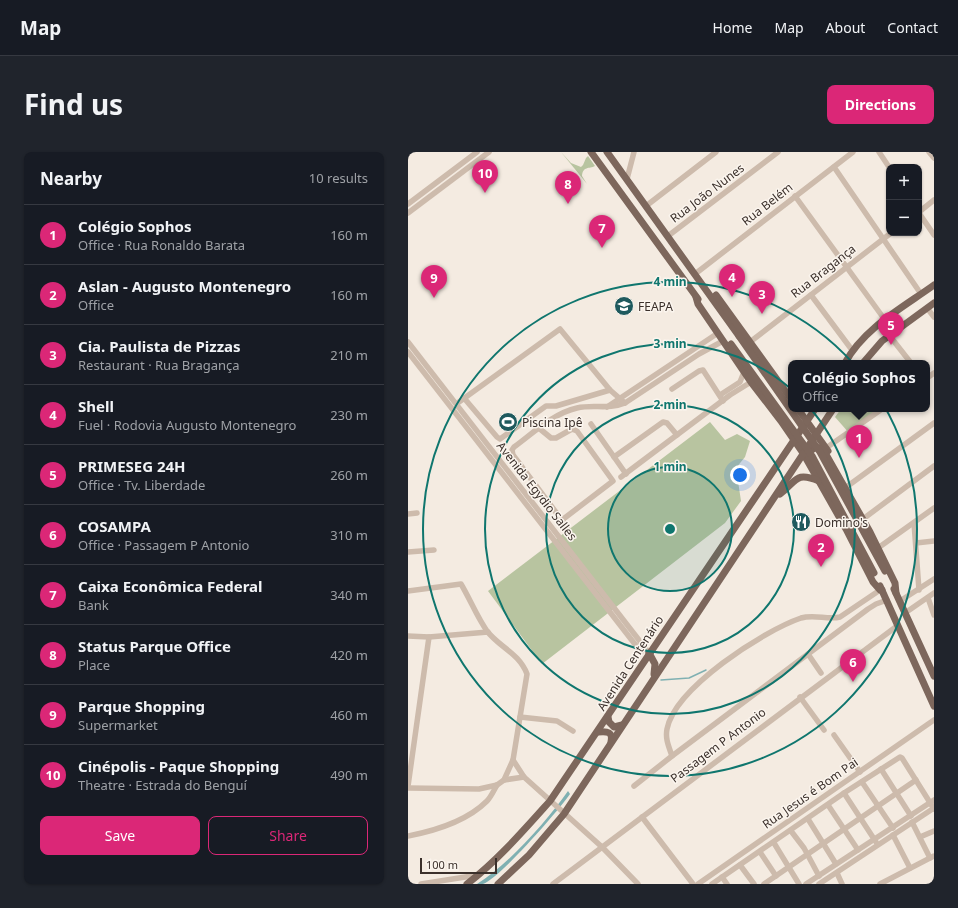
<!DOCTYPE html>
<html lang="en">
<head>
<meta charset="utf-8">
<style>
  :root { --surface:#171b24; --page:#20242c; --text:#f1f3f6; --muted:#9ea1a6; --line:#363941; --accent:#db2777 }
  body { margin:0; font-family:"Noto Sans",sans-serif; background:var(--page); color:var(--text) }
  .controls { position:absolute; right:12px; top:12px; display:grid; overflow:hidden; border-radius:8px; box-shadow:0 1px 3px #0004 }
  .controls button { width:36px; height:36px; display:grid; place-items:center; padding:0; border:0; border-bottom:1px solid var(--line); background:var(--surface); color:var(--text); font:20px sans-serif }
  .scale { position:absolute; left:12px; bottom:10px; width:77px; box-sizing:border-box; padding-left:4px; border:2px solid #3b302b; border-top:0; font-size:11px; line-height:14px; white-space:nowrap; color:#3b302b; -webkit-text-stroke:3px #fbf5ee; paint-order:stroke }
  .you { position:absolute; left:332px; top:323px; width:14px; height:14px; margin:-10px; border:3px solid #fff; border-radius:50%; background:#1a73e8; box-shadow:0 0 0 6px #1a73e833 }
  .badge { display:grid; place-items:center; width:26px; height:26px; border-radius:50%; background:var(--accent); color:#fff; font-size:13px; font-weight:700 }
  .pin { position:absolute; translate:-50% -33px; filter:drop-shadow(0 1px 2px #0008) }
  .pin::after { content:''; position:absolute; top:21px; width:14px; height:12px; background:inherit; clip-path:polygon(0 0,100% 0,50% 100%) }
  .popup { position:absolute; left:380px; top:208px; width:142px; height:52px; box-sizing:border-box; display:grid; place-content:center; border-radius:8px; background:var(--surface); filter:drop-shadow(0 1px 3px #0005); font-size:13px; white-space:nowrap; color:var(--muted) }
  .popup b { font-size:15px; color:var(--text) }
  .popup::after { content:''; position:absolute; left:50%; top:100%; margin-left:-8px; border:8px solid transparent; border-top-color:var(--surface) }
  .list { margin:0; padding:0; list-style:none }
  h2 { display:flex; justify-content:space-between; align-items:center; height:52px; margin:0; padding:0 16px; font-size:17px }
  h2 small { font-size:13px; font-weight:400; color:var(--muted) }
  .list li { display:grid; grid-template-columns:26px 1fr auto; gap:12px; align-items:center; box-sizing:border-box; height:60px; padding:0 16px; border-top:1px solid var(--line) }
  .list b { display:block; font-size:15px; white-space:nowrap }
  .list p { margin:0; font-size:13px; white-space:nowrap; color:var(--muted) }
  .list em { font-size:13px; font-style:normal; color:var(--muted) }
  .actions { display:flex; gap:8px; padding:12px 16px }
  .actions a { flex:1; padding:9px 0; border:1px solid var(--accent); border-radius:8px; text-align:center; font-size:14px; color:var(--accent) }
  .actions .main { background:var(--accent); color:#fff }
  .map { position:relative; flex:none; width:526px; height:732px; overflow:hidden; border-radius:8px }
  header { display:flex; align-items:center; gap:24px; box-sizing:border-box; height:56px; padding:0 20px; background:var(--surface); border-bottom:1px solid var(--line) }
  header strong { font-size:19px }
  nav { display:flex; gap:22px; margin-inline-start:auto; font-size:14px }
  .intro { display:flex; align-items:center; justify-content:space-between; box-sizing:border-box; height:96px; padding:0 24px }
  h1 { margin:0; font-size:28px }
  .button { padding:10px 18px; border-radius:8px; background:var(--accent); color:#fff; font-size:14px; font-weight:700 }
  main { display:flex; gap:24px; padding:0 24px }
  aside { flex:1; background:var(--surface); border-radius:8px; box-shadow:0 1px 3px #0004 }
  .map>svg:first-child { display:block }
</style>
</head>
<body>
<header>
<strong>Map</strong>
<nav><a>Home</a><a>Map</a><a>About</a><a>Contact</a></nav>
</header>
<div class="intro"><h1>Find us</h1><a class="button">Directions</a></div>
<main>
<aside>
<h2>Nearby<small>10 results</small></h2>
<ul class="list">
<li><span class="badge">1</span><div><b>Colégio Sophos</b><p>Office · Rua Ronaldo Barata</p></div><em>160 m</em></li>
<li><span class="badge">2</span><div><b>Aslan - Augusto Montenegro</b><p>Office</p></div><em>160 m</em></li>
<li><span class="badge">3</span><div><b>Cia. Paulista de Pizzas</b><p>Restaurant · Rua Bragança</p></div><em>210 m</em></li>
<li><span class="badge">4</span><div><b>Shell</b><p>Fuel · Rodovia Augusto Montenegro</p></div><em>230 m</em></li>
<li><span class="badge">5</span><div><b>PRIMESEG 24H</b><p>Office · Tv. Liberdade</p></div><em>260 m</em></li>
<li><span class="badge">6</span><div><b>COSAMPA</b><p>Office · Passagem P Antonio</p></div><em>310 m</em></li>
<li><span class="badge">7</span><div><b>Caixa Econômica Federal</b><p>Bank</p></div><em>340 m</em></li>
<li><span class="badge">8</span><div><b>Status Parque Office</b><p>Place</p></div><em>420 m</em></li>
<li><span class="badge">9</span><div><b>Parque Shopping</b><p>Supermarket</p></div><em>460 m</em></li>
<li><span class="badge">10</span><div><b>Cinépolis - Paque Shopping</b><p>Theatre · Estrada do Benguí</p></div><em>490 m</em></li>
</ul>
<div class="actions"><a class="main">Save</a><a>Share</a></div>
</aside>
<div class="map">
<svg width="526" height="732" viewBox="0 0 526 732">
  <rect width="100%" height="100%" fill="#f4ebe1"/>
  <!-- green -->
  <g fill="#b8c4a0">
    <path d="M153,0L163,11L173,15L175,13L178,6L180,4L187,14C181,17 175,14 174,24L179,32Z"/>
    <path d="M433,257H474L441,281L427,265Z"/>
    <path d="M302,270L317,288L329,282L342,289L337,305L328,316L333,349L317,371L134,512L80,439Z"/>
  </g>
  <!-- water -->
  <path fill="#7fb0b2" d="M160,639L162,642C150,659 93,725 75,732C75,732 70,732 69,732C101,712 138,670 160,639Z"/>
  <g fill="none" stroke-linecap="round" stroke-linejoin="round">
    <!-- stream -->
    <path stroke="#7fb0b2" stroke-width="1.5" d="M253,528L281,526L298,518"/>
    <!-- minor -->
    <g stroke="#cdbbac" stroke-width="5.5">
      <path d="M471,0L481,15"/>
      <path d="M521,0L526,6"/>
      <path d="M426,15L513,142"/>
      <path d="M219,27L226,0"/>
      <path d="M387,44L477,168"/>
      <path d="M0,52L69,0"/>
      <path d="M238,54L308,0"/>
      <path d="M511,60L526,48"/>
      <path d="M0,61L81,0"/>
      <path d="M511,61L526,83"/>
      <path d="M260,84L370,0"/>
      <path d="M287,122L445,0"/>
      <path d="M403,143L444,198"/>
      <path d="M519,156L526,165"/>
      <path d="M481,183L503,211"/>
      <path d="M0,190L241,501"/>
      <path d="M342,190L483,81"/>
      <path d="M0,200L233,500"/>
      <path d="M519,226L526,221"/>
      <path d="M264,237L291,219L295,218L315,249"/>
      <path d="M312,243L332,230L336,220"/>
      <path d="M56,246L89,285L92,287L138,254H148L202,238"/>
      <path d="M51,250L152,177L202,238L217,251"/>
      <path d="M199,255L310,181"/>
      <path d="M183,272L218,322"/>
      <path d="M132,277L143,286H148L164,277L169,279L205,329L154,368"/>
      <path d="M418,296L474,257"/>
      <path d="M206,305L255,270L259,271L269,283"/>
      <path d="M213,325L322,243L343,230"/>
      <path d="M437,336L526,271"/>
      <path d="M0,362L9,361"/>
      <path d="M455,367L526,314"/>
      <path d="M506,371L511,438"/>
      <path d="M159,375L105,303L104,298L106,295C125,281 146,261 169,256C186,252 200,258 217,251L291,202L315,189"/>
      <path d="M508,391L526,389"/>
      <path d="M470,396L526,356"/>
      <path d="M0,400L26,398"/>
      <path d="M0,439L53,432C62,447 69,465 79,479C91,495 111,501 119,522L105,608L96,628"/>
      <path d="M520,446L526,463"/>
      <path d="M492,449L526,427"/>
      <path d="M497,461L526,441"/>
      <path d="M0,484L21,485L80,480"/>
      <path d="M400,502L413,521"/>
      <path d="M392,545L416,578"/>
      <path d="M112,565L149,569L165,579"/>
      <path d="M426,583L452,620"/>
      <path d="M264,604C261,595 257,587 259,577C267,536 355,479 393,466C406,462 420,468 432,465L472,438"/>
      <path d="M105,608L116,625L194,695L230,732"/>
      <path d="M473,617L503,664"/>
      <path d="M454,630L485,676"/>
      <path d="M0,634L21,485"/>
      <path d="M226,634L264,604L460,457L468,452L479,448"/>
      <path d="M0,636L71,637L89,633L96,628L116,625"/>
      <path d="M436,641L468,690"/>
      <path d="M420,653L450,698"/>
      <path d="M234,665L285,732"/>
      <path d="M400,667L428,712"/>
      <path d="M504,670L522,706"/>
      <path d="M383,679L396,696L411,724"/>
      <path d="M485,683L502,716"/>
      <path d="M0,684C26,679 59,669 79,649C83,645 86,638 89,633"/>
      <path d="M512,685L526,679"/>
      <path d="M366,691L391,732"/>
      <path d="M352,700L368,724"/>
      <path d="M332,713L346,732"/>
      <path d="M429,721L434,732"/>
      <path d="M314,725L319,732"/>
      <path d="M13,732L70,723"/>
      <path d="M145,732L489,474"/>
      <path d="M290,732L526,568"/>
      <path d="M304,732L436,641L492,605L494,606L526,657"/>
      <path d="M356,732L508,628"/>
      <path d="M398,732L526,648"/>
      <path d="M411,732L526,656"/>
      <path d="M472,732L526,704"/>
    </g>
    <!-- major -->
    <g stroke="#7d675c" stroke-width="7">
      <path d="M183,0L290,147"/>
      <path d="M199,0L331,184"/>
      <path d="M308,143L383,247"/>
      <path d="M288,145L290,152L343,230L373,269L395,301L438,377L465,430L472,438H474"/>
      <path d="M437,211C456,176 494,156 526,133"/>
      <path d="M455,211L474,189L526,151"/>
      <path d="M390,257L420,299"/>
      <path d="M401,305L402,299L408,295L416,299L462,380L487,431L488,441"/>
      <path d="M372,342C389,329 387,319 411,329"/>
      <path d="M472,434L526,554"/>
      <path d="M486,437L526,524"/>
      <path d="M241,501L247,512L246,522"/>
      <path d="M200,565L201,570L206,575L214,573"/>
      <path d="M190,580C200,579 205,580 203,590"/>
      <path d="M59,732C90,708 116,678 142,649L407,257"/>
      <path d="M90,732L121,703L156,662L425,257"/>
    </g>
    <!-- major-bridge -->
    <g stroke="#7d675c" stroke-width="7">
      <path d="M331,184L412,300L477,419"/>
      <path d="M323,192L404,304L466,421"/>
    </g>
  </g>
  <!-- distance rings -->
  <circle cx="262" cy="377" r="62" fill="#0f766e" fill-opacity=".12"/>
  <g fill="none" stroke="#0f766e" stroke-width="2">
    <circle cx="262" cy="377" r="62"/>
    <circle cx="262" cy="377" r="124"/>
    <circle cx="262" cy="377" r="185"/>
    <circle cx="262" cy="377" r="247"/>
  </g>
  <!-- icons -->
  <defs>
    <g id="university-disc" transform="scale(1)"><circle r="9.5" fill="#1f5a5e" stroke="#fbf5ee"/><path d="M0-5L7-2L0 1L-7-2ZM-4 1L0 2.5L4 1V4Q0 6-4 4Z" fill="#fff"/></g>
    <g id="stadium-disc" transform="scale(1)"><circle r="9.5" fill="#1f5a5e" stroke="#fbf5ee"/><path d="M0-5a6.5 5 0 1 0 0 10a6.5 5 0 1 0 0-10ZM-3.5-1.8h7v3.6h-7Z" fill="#fff"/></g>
    <g id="restaurant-disc" transform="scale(1)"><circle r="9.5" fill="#1f5a5e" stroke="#fbf5ee"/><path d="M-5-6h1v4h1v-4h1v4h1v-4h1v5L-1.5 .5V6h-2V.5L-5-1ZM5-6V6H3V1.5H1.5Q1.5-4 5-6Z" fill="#fff"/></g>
  </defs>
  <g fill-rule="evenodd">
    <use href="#university-disc" x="216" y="154"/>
    <use href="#stadium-disc" x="100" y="270"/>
    <use href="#restaurant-disc" x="393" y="370"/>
  </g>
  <g text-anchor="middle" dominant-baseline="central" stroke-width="3" stroke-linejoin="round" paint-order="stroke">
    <!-- street labels -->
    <g font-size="12" fill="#3b302b" stroke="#fbf5ee">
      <text transform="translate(299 41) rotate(-37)">Rua João Nunes</text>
      <text transform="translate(359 52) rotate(-38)">Rua Belém</text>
      <text transform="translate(415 119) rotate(-38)">Rua Bragança</text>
      <text transform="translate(129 339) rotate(52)">Avenida Egydio Salles</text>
      <text transform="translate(222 511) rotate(-57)">Avenida Centenário</text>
      <text transform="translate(310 593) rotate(-37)">Passagem P Antonio</text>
      <text transform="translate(402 641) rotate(-35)">Rua Jesus é Bom Pai</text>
    </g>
    <!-- poi labels -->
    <g font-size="12" fill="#3b302b" stroke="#fbf5ee" text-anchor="start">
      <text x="230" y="154">FEAPA</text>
      <text x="114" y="270">Piscina Ipê</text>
      <text x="407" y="370">Domino's</text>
    </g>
  </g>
  <circle cx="262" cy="377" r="6" fill="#0f766e" stroke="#fbf5ee" stroke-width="2"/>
  <g font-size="12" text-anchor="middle" font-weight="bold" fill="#0f766e" stroke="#fbf5ee" stroke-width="3" stroke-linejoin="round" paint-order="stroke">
    <text x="262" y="134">4 min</text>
    <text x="262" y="196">3 min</text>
    <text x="262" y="257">2 min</text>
    <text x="262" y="319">1 min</text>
  </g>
</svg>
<div class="controls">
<button>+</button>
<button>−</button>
</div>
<div class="scale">100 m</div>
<div class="you"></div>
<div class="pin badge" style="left:451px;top:306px">1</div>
<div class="popup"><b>Colégio Sophos</b>Office</div>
<div class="pin badge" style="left:413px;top:415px">2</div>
<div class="pin badge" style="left:354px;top:162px">3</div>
<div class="pin badge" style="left:324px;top:145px">4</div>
<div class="pin badge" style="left:483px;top:193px">5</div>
<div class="pin badge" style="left:445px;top:530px">6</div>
<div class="pin badge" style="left:194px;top:96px">7</div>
<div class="pin badge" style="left:160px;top:52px">8</div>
<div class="pin badge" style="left:26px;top:146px">9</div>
<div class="pin badge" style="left:77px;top:41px">10</div>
</div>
</main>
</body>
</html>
